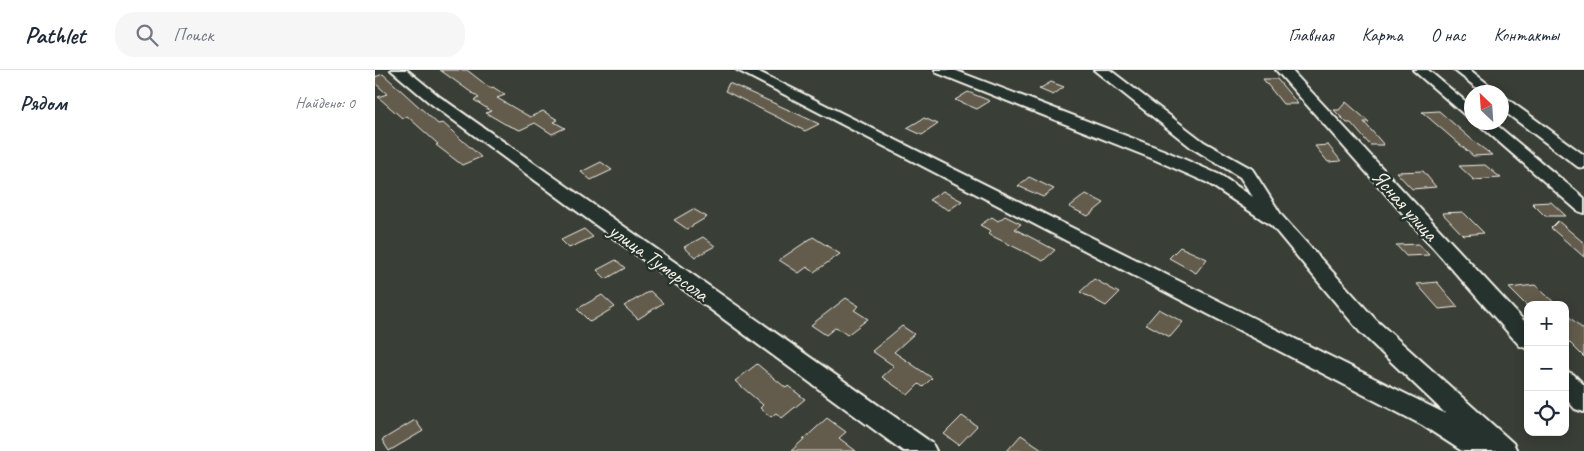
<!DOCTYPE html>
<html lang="ru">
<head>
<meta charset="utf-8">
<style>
  :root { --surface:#fff; --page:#f6f6f7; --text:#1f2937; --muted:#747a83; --line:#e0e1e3 }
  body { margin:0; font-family:Caveat,sans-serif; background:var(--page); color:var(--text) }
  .controls { position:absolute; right:15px; bottom:15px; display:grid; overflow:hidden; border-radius:10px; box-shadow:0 2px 12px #0003 }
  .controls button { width:45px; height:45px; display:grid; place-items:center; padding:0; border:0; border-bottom:1px solid var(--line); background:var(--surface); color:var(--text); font:25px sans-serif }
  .compass { position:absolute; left:1089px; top:15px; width:45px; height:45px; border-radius:50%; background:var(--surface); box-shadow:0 2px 12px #0003; rotate:335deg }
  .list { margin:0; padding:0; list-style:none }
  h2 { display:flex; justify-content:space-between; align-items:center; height:65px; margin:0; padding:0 20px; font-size:21px }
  h2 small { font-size:16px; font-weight:400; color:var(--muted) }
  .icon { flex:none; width:28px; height:28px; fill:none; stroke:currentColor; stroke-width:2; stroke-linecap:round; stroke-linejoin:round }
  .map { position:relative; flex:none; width:1209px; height:381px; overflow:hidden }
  header { display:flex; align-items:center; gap:30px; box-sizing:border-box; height:70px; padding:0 25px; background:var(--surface); border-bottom:1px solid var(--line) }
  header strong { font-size:24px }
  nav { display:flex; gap:28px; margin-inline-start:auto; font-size:18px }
  .search { width:350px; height:45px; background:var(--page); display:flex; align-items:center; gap:12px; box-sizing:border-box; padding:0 18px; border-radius:20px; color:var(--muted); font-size:19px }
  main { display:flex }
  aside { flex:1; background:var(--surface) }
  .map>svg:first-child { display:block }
</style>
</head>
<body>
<header>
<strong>Pathlet</strong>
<div class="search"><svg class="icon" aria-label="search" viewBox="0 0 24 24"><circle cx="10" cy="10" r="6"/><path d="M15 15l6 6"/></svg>Поиск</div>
<nav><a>Главная</a><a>Карта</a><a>О нас</a><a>Контакты</a></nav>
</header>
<main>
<aside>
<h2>Рядом<small>Найдено: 0</small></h2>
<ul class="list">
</ul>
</aside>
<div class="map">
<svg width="1209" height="381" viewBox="0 0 1209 381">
  <rect width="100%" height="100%" fill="#393f37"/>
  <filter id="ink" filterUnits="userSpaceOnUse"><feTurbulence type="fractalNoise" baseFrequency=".02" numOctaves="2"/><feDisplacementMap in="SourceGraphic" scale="10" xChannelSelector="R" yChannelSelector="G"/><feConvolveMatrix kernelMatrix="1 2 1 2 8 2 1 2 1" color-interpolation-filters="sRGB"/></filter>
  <g filter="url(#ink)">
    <!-- building -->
    <g fill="#645c4d" stroke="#f4f1e8">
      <path d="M65,0H92L115,18L118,17L130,25L122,28L155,47L168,41L183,50L179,52L190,58L177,64L160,53L145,60L130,54L111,43L116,41L99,30L104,28Z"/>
      <path d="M8,4L63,54L68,53L106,87L87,95L61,75L63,74L32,46L27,48L3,27L12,24L0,13V7Z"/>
      <path d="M888,9H902L923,34H908Z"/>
      <path d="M676,12L689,17L678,25L664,19Z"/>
      <path d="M354,13L425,45L444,54L430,61L350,21Z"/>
      <path d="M593,22L615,31L602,39L580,30Z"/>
      <path d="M971,32L994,52H989L1009,75H995L976,53H972L959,40H964Z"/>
      <path d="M1064,41L1102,74L1117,85L1098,86L1047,42Z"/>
      <path d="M549,48L563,54L547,65L532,58Z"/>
      <path d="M953,75L966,91L953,92L940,76Z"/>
      <path d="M226,92L237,100L216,110L206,102Z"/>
      <path d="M1110,95L1126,108L1099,110L1084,96Z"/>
      <path d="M1048,101L1061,117L1037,119L1021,102Z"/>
      <path d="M654,107L679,119L668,127L643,116Z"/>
      <path d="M568,121L587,131L574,140L554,130Z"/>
      <path d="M711,124L729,133L713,146L694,137Z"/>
      <path d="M1176,132L1191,146H1170L1157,133Z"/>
      <path d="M318,139L332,147L312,159L299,150Z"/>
      <path d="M1088,142L1109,163L1088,165L1067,143Z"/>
      <path d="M630,146L646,154L640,159L680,180L668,191L613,164L616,161L605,155L617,147L623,151Z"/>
      <path d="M1183,151L1209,173V187L1176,158Z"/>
      <path d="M209,159L218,167L194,178L186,170Z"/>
      <path d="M328,167L340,176L320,187L309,177Z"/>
      <path d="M438,167L465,184L439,202L432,197L424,203L404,190Z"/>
      <path d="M1044,174L1054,185L1031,186L1021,175Z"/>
      <path d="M805,177L832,189L821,203L794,188Z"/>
      <path d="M241,190L250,198L231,209L222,200Z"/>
      <path d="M719,209L744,223L731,236L705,222Z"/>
      <path d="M1062,212L1083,237L1064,239L1042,214Z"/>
      <path d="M1160,215L1182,235H1151L1134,218Z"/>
      <path d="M275,221L288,233L263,249L249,236Z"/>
      <path d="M227,225L240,237L215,252L202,239Z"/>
      <path d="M471,228L484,236L479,240L493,249L472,265L461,257L451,265L436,255Z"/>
      <path d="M784,239L808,252L795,267L771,254Z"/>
      <path d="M1190,243L1209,260V287L1190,268Z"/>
      <path d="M527,256L539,264L519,282L557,308L548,317L544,314L533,325L507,307L519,296L497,281Z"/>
      <path d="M382,294L411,318L413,316L430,329L407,348L401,343L396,347L385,338L388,335L360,311Z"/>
      <path d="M587,346L602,356L584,375L569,364Z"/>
      <path d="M452,348L471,362L464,368L481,381H416Z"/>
      <path d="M40,350L48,361L14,381L7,370Z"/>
      <path d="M646,365L670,381H632Z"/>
    </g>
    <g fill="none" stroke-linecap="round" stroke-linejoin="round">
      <!-- minor casing -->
      <g stroke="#f4f1e8" stroke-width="4">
        <g id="minor">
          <path d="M16,0H32L65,27L557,373L561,381H528L55,33Z"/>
          <path d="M362,0H380L1071,344L985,262L897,156L833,113L776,88L562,3L560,0H579L788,80L845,105L878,127L865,107L817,78L719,0H735L829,72L877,99L907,146L1001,250L1138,373L1142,381H1087L1047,355Z"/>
          <path d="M901,0H916L1153,255V279L1145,276Z"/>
          <path d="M1038,0H1053L1096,36V47L1091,46Z"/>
          <path d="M1079,0H1095L1123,22H1107Z"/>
          <path d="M1126,27L1131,28L1209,85V98L1203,97L1126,39Z"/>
          <path d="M1101,52H1118L1209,128V143L1203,141Z"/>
          <path d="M1190,301L1198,304L1209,315V342L1200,339L1190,328Z"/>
        </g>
      </g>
      <!-- minor -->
      <use href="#minor" fill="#26332d" fill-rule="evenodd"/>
    </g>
  </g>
  <g text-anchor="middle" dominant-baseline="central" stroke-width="5" stroke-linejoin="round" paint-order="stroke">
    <!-- street labels -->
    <g font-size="21" fill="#f4f1e8" stroke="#26332d">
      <text transform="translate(1030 135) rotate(48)">Ясная улица</text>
      <text transform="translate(284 192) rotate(36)">улица Тумерсола</text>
    </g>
  </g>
</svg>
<div class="controls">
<button>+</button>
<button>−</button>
<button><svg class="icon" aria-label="locate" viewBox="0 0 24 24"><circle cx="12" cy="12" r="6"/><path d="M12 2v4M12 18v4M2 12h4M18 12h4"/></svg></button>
</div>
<svg class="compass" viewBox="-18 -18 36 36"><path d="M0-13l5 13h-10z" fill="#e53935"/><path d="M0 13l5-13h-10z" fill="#747a83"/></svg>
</div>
</main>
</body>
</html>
